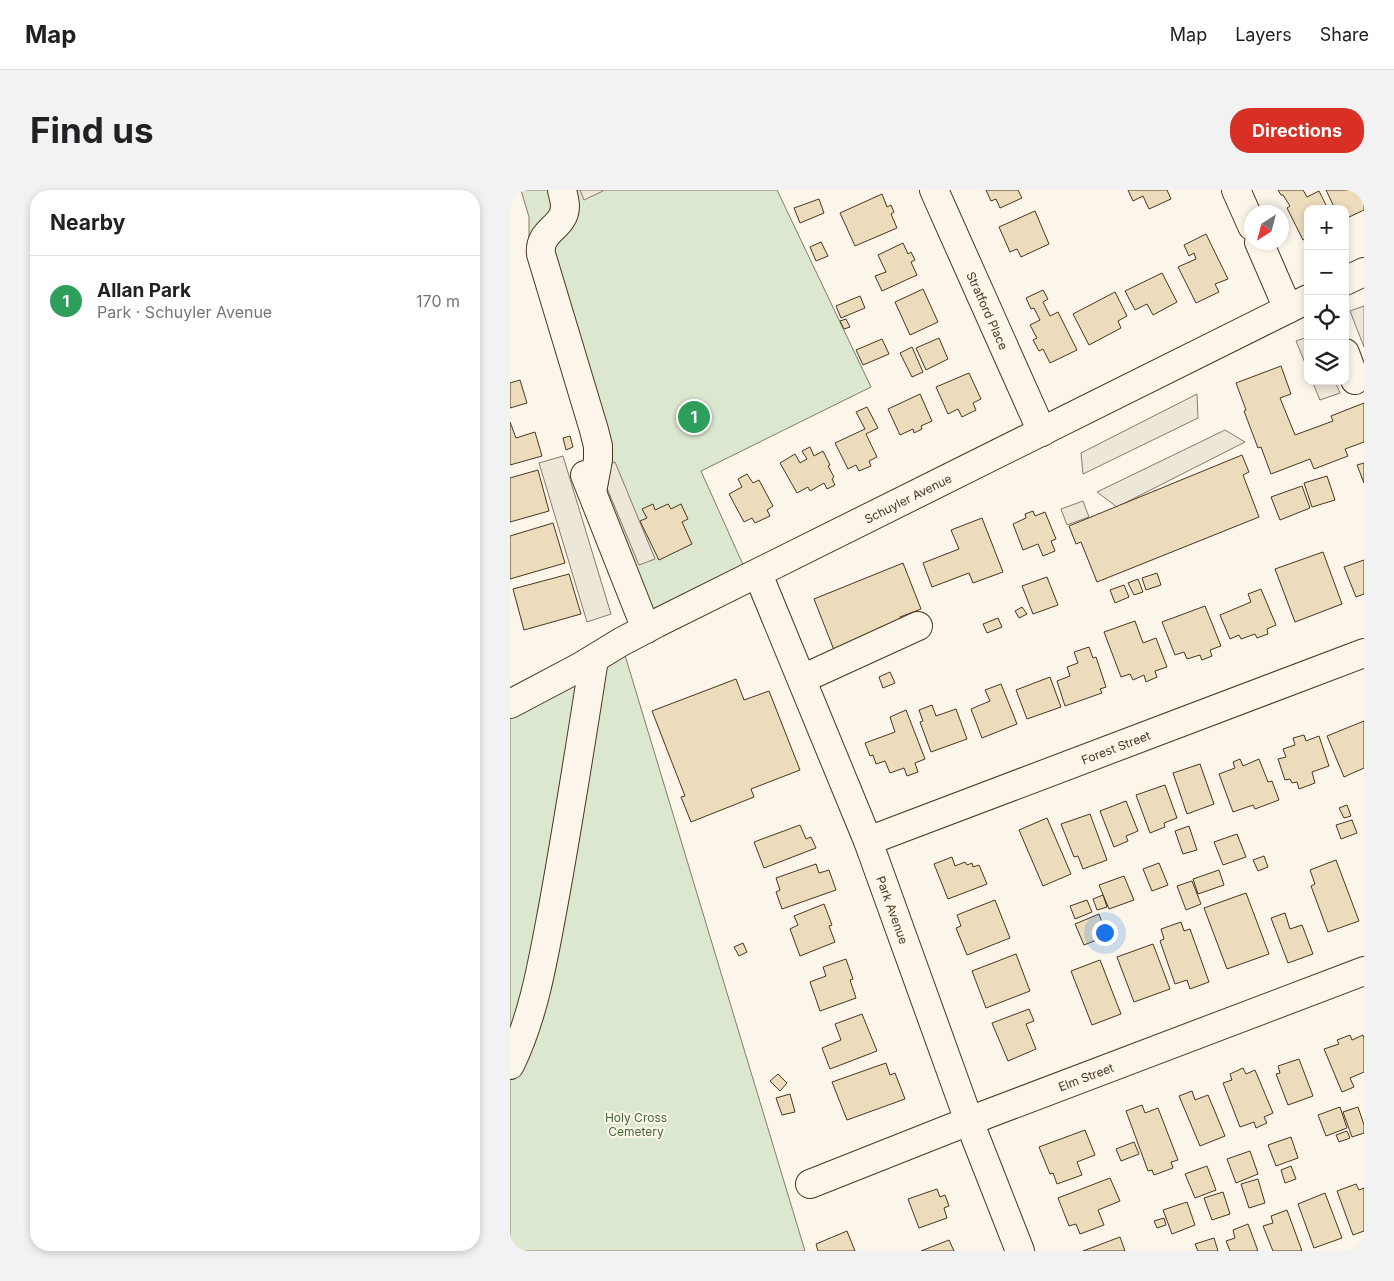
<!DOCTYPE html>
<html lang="en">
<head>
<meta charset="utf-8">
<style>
  :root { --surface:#fff; --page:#f2f2f2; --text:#202124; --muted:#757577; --line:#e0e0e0; --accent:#d93025 }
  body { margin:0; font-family:Inter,sans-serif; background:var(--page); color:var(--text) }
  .controls { position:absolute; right:15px; top:15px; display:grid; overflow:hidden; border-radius:10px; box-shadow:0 2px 8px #0003 }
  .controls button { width:45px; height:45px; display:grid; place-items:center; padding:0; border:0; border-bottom:1px solid var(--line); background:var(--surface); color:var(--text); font:25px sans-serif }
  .compass { position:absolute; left:734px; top:15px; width:45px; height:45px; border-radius:50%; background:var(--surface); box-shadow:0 2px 8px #0003; rotate:216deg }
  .you { position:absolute; left:594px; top:742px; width:18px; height:18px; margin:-12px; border:4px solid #fff; border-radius:50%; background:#1a73e8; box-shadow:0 0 0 8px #1a73e833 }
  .badge { display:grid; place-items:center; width:32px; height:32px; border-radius:50%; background:var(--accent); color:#fff; font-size:16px; font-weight:700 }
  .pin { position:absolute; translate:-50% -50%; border:2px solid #fff; box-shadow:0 1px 5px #0006 }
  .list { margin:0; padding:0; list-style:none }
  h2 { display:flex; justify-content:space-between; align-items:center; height:65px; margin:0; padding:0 20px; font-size:21px }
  h2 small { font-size:16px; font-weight:400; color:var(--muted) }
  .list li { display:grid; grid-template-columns:32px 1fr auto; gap:15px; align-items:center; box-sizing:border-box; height:90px; padding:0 20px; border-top:1px solid var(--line) }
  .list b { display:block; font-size:19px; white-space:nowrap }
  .list p { margin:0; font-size:16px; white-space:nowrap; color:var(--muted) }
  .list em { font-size:16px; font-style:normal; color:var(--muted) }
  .icon { flex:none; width:28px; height:28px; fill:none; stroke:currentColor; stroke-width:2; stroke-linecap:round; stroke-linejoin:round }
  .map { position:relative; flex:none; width:854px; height:1061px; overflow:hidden; border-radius:20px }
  header { display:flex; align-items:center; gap:30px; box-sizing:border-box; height:70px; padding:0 25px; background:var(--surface); border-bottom:1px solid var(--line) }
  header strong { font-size:24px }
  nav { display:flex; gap:28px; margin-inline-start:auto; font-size:18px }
  .intro { display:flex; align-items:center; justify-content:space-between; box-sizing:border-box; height:120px; padding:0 30px }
  h1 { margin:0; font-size:35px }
  .button { padding:12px 22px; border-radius:20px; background:var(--accent); color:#fff; font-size:18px; font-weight:700 }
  main { display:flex; gap:30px; padding:0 30px }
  aside { flex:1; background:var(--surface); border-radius:20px; box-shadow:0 2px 8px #0003 }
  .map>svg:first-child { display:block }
</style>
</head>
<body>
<header>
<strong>Map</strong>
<nav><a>Map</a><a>Layers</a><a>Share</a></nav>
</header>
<div class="intro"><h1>Find us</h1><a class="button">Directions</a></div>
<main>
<aside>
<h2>Nearby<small></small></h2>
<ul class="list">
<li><span class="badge" style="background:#2e9e5b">1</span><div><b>Allan Park</b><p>Park · Schuyler Avenue</p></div><em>170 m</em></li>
</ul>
</aside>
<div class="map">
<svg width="854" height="1061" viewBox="0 0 854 1061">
  <rect width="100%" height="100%" fill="#fbf6e9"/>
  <!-- green -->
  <g fill="#dce7d0" stroke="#887966">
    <path d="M11,0H267L361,197L191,281L239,388L147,433L75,256L19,54V27Z"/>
    <path d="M111,452L295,1061H0V514Z"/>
  </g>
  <!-- parking -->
  <g fill="#ede7d9" stroke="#887966">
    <path d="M70,0H93V1L74,10Z"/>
    <path d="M854,116V157L840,121Z"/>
    <path d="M798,147V180L786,151Z"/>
    <path d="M802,191H825L830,203L810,210Z"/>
    <path d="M687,204L688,228L573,284L571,263Z"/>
    <path d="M715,240L735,252L607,317L587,302Z"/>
    <path d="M53,266L101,424L77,432L29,273Z"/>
    <path d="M105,272L145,369L129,375L89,279Z"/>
    <path d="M573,311L579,327L557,335L551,319Z"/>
  </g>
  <!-- building -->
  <g fill="#ecdcbc" stroke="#4a3520">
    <path d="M476,0H508L512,8L490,18L486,9L481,11Z"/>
    <path d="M618,0H657L661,9L639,19L633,6L623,11Z"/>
    <path d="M768,0H793L797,7L809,1L818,19H798V47L793,50L777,18L780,16L773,5H771Z"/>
    <path d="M816,0H854V20L835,29V19H825Z"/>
    <path d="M372,4L377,17L381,15L384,22L381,24L387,38L345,56L330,23Z"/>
    <path d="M309,9L314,23L290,33L284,18Z"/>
    <path d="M525,21L539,54L511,67L507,59L500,62L489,37Z"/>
    <path d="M696,44L718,89L705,94L709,102L686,113L668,77L686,69L684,63L679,66L674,55Z"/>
    <path d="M311,52L318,66L306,71L300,57Z"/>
    <path d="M393,53L398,64L401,62L405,70L401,72L407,85L372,101L365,86L376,82L368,65Z"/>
    <path d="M652,83L667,112L643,125L637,114L625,120L615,101Z"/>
    <path d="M413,99L428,132L400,145L385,112Z"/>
    <path d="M533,100L538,109L533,112L540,126L548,122L567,160L540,173L533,159L529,161L523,150L527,148L520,135L530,130L524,118L521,119L516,108Z"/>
    <path d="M605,102L617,126L608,131L611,138L579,155L563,124Z"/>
    <path d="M350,106L355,118L331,128L326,116Z"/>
    <path d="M336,129L340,137L334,139L330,131Z"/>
    <path d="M429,148L438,169L416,180L406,158Z"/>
    <path d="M372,149L379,164L353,175L346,160Z"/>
    <path d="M402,157L413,182L402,187L390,163Z"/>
    <path d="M771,176L781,204L770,208L785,245L823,231L821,226L854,213V252L835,259L838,266L804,279L800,269L761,284L751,257L748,258L734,221L736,220L726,193Z"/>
    <path d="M459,183L471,209L463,213L466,220L452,227L448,219L438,224L426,197Z"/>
    <path d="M10,190L17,213L0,218V193Z"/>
    <path d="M410,204L422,231L411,236L412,239L404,243L403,239L390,245L378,219Z"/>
    <path d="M357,217L368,238L356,244L367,267L359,271L361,276L349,281L346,275L338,279L325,253L355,239L346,222Z"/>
    <path d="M0,232L6,248L25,242L32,266L0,275Z"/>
    <path d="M60,246L63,257L56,260L53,248Z"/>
    <path d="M300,257L304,266L313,261L320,275L318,276L324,287L322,289L325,295L317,299L314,293L300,301L298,297L287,303L270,273L285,264L290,273L297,269L292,261Z"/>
    <path d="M732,265L739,282L733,285L749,327L587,392L571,352L566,354L559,336Z"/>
    <path d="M854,273V293L847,275Z"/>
    <path d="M28,280L39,321L0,332V288Z"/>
    <path d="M237,284L243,293L249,290L263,316L257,320L260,326L245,333L242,328L234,332L219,304L232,297L228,289Z"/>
    <path d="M817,286L825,310L802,317L794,293Z"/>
    <path d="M792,296L800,318L770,330L761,307Z"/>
    <path d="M143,314L145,320L158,314L161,319L171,314L178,329L172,332L182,354L149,370L130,331L137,328L132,319Z"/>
    <path d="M523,321L525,326L535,322L546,349L541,351L545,361L533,366L528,354L513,360L503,334L516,328L515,324Z"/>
    <path d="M472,328L493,382L463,393L459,383L422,397L413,373L449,359L441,340Z"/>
    <path d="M43,333L55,373L0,389V346Z"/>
    <path d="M813,362L832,414L785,432L765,379Z"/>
    <path d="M854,370V404L846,407L834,377Z"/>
    <path d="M393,373L411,419L390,427L391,429L369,438L370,440L324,460L304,409Z"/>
    <path d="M647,383L651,395L636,400L632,388Z"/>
    <path d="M59,384L71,424L14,440L3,399Z"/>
    <path d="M537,387L548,415L523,424L512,396Z"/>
    <path d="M628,389L633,402L624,405L618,393Z"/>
    <path d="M614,395L619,407L605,413L600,400Z"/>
    <path d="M751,399L766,435L757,439L758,444L747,448L745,444L731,449L729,445L720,449L710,425L741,412L738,404Z"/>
    <path d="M695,416L711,456L700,460L702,466L692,470L690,465L677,469L674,462L665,465L652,432Z"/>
    <path d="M512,417L517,424L509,428L505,421Z"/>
    <path d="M488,428L492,437L477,443L473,434Z"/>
    <path d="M625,431L633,453L646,448L657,477L645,481L647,487L636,492L634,485L623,490L620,484L611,487L594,442Z"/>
    <path d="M579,457L583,468L586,467L596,497L590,499L592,503L555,516L547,491L560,486L557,477L568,473L564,462Z"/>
    <path d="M380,482L385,493L373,498L369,487Z"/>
    <path d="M540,487L551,517L517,529L506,500Z"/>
    <path d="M226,489L234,510L259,501L290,580L241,599L244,607L181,632L171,607L175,606L142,521Z"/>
    <path d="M491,494L507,534L472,548L461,519L480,511L475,500Z"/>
    <path d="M422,515L426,526L446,519L457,549L421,562L410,532L413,531L409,520Z"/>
    <path d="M396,520L415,569L405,573L408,582L397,586L394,578L380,583L375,571L366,574L363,565L360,566L355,553L385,542L380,527Z"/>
    <path d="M854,531V578L834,587L817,546Z"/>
    <path d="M794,545L796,551L809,546L819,576L802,582L805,593L789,599L787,592L782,593L780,589L775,590L768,569L776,567L773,559L785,555L783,548Z"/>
    <path d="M730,569L733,576L749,569L758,592L762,591L769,610L745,619L743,615L723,622L709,584L725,578L723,572Z"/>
    <path d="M690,574L704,614L677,624L663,583Z"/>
    <path d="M655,595L667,628L654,633L655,637L640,643L626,605Z"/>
    <path d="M616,611L628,641L616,646L618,651L604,657L590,621Z"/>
    <path d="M837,615L841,626L834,628L829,618Z"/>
    <path d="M580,624L597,670L573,679L568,666L564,667L551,634Z"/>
    <path d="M537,628L561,684L533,696L509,640Z"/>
    <path d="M842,630L847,643L831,649L826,635Z"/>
    <path d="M290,635L296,649L301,647L306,658L254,678L244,652Z"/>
    <path d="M679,636L687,660L673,664L665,641Z"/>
    <path d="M727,644L736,667L713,675L704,652Z"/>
    <path d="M754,666L758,677L748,681L743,670Z"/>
    <path d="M442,667L445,676L455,672L457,675L462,673L463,677L469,675L477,694L438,709L424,674Z"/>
    <path d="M826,670L849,731L818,742L801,696L805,694L800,680Z"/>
    <path d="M649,673L658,695L642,701L633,679Z"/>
    <path d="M306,674L309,683L319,680L326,700L272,719L266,702L270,700L266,688Z"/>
    <path d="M709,680L714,695L688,704L683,689Z"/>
    <path d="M614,686L624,710L599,719L589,695Z"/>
    <path d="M682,691L691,714L676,720L667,696Z"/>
    <path d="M736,703L759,764L717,779L694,718Z"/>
    <path d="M593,705L597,717L587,720L583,709Z"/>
    <path d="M485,710L500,748L457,765L446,738L451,736L447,725Z"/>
    <path d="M577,710L582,722L565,729L560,716Z"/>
    <path d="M314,714L322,735L319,736L325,752L290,766L280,739L288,735L284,726Z"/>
    <path d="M775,723L780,739L792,735L803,764L778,773L761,728Z"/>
    <path d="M589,724L597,746L574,755L565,734Z"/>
    <path d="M671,732L674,741L680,739L699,792L680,799L677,790L665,794L650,751L654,749L651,739Z"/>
    <path d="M233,753L237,762L229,766L224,757Z"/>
    <path d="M643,754L660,799L624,812L607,767Z"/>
    <path d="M506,764L520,801L476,818L462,781Z"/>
    <path d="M336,769L343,789L340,790L346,808L310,821L300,792L316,786L313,777Z"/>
    <path d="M590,770L611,824L582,835L561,781Z"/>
    <path d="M519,819L524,831L516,834L526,859L498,871L482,833Z"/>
    <path d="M352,824L367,861L320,879L312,858L331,850L325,834Z"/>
    <path d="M840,845L842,850L853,845L854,849V882L840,888L844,897L832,902L814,859L829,854L827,850Z"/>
    <path d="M789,869L803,906L778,915L766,884L770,883L768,876Z"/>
    <path d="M376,873L380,885L385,883L395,909L337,930L322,892Z"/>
    <path d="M733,878L736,884L745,880L763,923L754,927L757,933L746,938L744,932L730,937L713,893L722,890L720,884Z"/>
    <path d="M268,884L277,893L270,901L260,891Z"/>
    <path d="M682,901L685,910L698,905L715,946L690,956L669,906Z"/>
    <path d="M280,904L285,922L272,925L266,908Z"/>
    <path d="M632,915L635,923L648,918L668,970L661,972L663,978L644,985L642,980L638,981L616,921Z"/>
    <path d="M830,917L837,938L816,946L808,925Z"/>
    <path d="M848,917L854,935V943L842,947L833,922Z"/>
    <path d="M575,940L585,965L567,972L572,985L547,994L543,983L540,984L529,957Z"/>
    <path d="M837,941L840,948L829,952L826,945Z"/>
    <path d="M781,947L788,968L766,976L758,955Z"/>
    <path d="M624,952L629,964L611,971L606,959Z"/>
    <path d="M740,961L748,984L726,993L717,969Z"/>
    <path d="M697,976L706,1000L685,1008L675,984Z"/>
    <path d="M781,976L786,989L775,993L771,980Z"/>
    <path d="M600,988L610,1011L588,1020L594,1035L570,1044L566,1034L559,1036L548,1008Z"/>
    <path d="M748,989L755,1013L739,1018L731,994Z"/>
    <path d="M846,994L849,1000L854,998V1041L843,1045L827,1001Z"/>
    <path d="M427,999L430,1007L435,1005L439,1016L434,1018L437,1028L409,1038L398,1009Z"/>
    <path d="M713,1002L720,1024L702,1030L694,1008Z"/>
    <path d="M815,1003L832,1048L804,1058L788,1014Z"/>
    <path d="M677,1012L685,1035L662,1044L653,1020Z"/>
    <path d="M777,1020L792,1061H763L753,1036L763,1033L761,1026Z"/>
    <path d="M654,1028L656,1035L647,1038L644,1031Z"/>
    <path d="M738,1034L748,1061H720L716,1051L725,1048L723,1040Z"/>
    <path d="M337,1041L345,1061H308L306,1054Z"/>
    <path d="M610,1047L615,1061H573Z"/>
    <path d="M704,1048L708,1061H688L685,1054Z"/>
    <path d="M439,1050L444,1061H411Z"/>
  </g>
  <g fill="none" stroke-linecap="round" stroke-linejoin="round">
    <!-- minor casing -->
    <g stroke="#4a3520" stroke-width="30">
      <g id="minor">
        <path d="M52,0C53,5 55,11 55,16C55,38 28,40 31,64L84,240L88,256V270L82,302"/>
        <path id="s1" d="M424,0L532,242"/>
        <path d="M726,0L742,36"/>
        <path d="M749,52L778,119"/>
        <path d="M835,91L854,82"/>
        <path d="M835,163L845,190"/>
        <path d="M75,285L136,439"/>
        <path id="s2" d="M248,384L358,651L459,931L510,1061"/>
        <path d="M292,489L408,436"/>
        <path id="s3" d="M0,514L70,477L111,452L147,433L798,109"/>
        <path id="s4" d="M358,651L854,463"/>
        <path d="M0,875C24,826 33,770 43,717C58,635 71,552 84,469"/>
        <path id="s5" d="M300,994L459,931L854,781"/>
      </g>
    </g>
    <!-- minor -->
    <use href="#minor" stroke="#fbf6e9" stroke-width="28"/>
  </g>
  <g text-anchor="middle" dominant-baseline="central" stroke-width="4" stroke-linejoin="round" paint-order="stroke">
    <!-- street labels -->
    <g font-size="12" fill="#4a3520" stroke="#fbf6e9">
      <text stroke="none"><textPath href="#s1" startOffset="132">Stratford Place</textPath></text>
      <text stroke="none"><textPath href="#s3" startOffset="448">Schuyler Avenue</textPath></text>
      <text stroke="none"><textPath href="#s4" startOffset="265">Forest Street</textPath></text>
      <text stroke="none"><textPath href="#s2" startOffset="362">Park Avenue</textPath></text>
      <text stroke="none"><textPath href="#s5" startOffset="296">Elm Street</textPath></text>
    </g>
    <!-- park labels -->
    <g font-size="12" fill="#436837" stroke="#fbf6e9">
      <text x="126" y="927">Holy Cross<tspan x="126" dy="14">Cemetery</tspan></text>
    </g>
  </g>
</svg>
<div class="controls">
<button>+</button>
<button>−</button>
<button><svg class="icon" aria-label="locate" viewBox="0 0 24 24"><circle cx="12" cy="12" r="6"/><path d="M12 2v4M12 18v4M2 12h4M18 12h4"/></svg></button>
<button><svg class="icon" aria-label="layers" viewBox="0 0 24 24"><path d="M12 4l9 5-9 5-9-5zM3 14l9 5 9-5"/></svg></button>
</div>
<svg class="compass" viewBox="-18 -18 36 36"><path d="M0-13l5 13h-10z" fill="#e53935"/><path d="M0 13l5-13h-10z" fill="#757577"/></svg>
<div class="you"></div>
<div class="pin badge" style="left:184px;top:227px;background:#2e9e5b">1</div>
</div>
</main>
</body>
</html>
